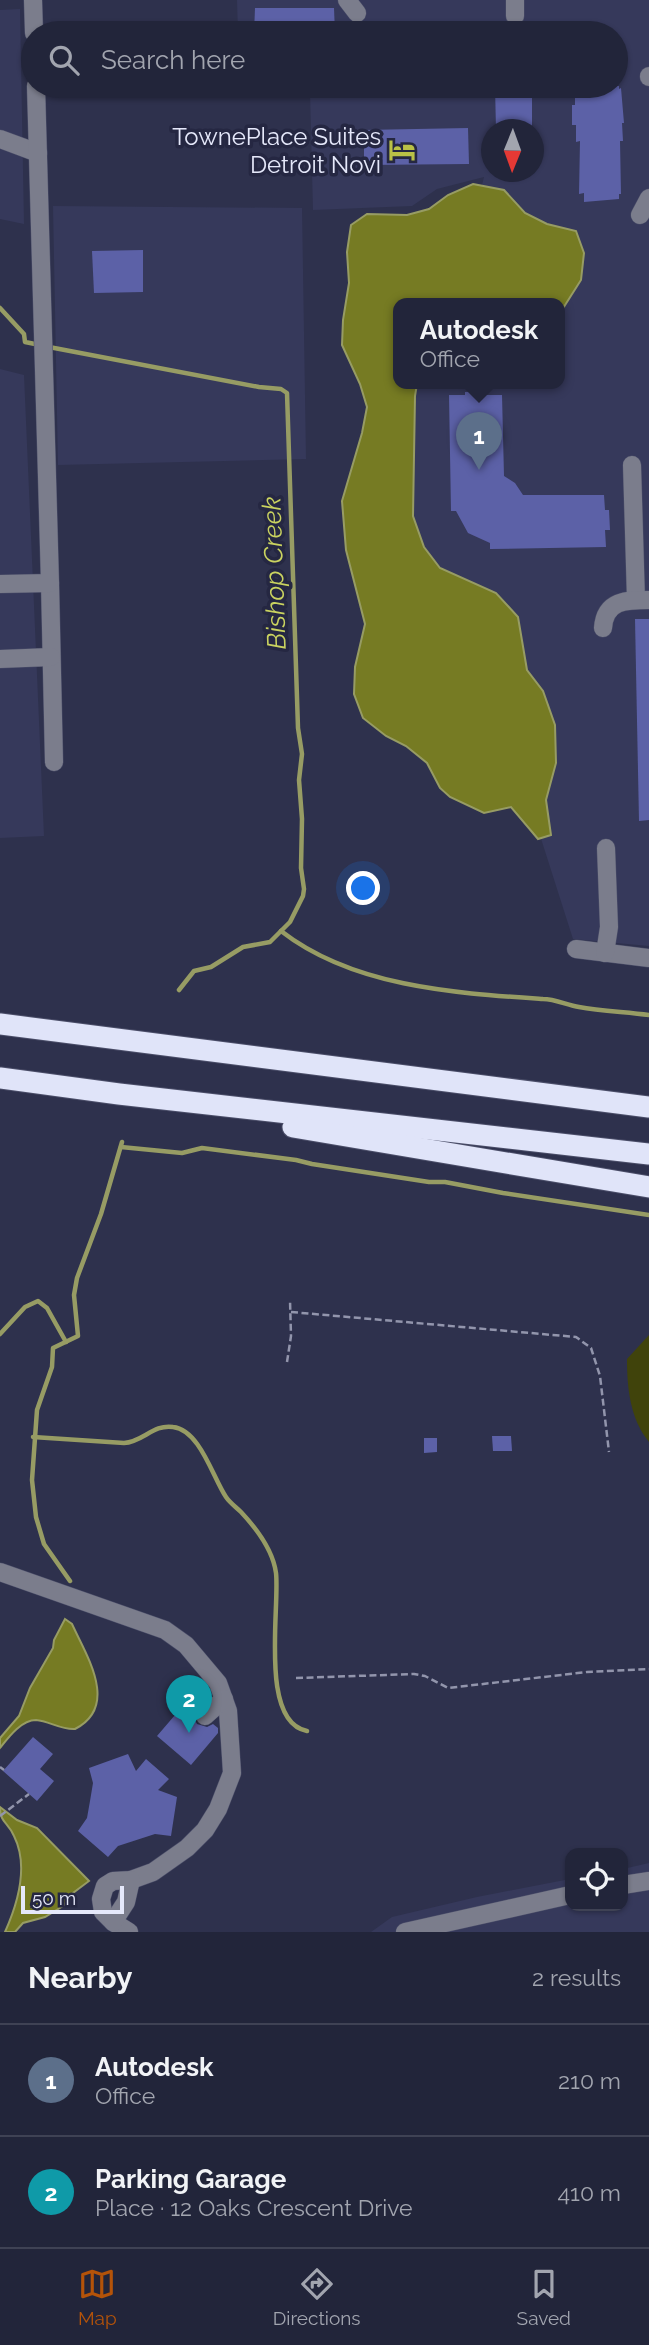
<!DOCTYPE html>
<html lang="en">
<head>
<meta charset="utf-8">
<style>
  :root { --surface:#22253a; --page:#2e3145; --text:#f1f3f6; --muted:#a2a5af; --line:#3f4254; --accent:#b45309 }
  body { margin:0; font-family:Raleway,sans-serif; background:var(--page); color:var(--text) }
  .controls { position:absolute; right:21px; bottom:21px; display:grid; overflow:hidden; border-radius:14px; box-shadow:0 2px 5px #0004 }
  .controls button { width:63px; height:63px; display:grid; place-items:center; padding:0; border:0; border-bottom:2px solid var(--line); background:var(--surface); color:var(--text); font:35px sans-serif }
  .compass { position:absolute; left:481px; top:119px; width:63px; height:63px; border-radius:50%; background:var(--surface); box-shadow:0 2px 5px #0004; rotate:181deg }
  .scale { position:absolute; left:21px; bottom:18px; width:103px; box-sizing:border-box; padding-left:7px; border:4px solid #e5e8fa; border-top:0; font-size:19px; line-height:24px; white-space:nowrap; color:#e5e8fa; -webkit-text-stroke:5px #252742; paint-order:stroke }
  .you { position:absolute; left:364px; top:889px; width:24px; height:24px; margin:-18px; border:5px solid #fff; border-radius:50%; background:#1a73e8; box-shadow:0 0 0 10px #1a73e833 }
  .badge { display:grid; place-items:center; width:46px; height:46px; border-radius:50%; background:var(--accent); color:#fff; font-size:23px; font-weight:700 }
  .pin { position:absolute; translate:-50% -58px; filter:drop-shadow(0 2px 4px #0008) }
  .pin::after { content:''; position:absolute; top:37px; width:24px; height:21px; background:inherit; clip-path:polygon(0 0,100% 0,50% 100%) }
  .popup { position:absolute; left:393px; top:298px; width:172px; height:91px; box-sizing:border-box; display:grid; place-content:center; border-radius:14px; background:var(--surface); filter:drop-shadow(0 2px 5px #0005); font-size:23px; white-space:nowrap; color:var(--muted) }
  .popup b { font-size:26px; color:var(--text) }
  .popup::after { content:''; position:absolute; left:50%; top:100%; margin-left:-14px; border:14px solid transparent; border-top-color:var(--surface) }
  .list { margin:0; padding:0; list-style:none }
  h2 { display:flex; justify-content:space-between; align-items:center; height:91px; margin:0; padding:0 28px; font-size:30px }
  h2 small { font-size:23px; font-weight:400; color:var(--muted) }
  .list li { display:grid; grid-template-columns:46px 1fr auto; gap:21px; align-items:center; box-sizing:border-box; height:112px; padding:0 28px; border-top:2px solid var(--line) }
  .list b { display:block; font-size:26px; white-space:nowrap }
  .list p { margin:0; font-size:23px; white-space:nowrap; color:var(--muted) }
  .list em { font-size:23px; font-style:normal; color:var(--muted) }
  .icon { flex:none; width:38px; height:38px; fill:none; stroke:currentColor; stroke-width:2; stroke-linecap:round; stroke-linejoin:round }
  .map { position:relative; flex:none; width:649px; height:1932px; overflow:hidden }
  .search { position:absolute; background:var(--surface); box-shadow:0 2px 5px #0004; left:21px; right:21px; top:21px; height:77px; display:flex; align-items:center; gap:18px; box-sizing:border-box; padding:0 24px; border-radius:38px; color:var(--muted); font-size:26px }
  .sheet { height:315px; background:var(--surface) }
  nav { display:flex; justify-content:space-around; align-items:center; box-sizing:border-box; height:98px; border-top:2px solid var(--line); background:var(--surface); font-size:19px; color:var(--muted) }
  nav a { display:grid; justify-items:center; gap:4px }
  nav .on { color:var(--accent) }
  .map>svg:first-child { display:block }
</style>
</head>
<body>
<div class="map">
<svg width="649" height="1932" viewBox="0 0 649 1932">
  <rect width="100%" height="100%" fill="#2e314d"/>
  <!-- built -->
  <g fill="#36395b" fill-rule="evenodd">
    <path d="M237,0H649V946L573,939L529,801L371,511L398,384H560V304L466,249L484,177L437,189L412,206L313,210L310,92H241L240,86H616V33H238ZM491,130H534V172H491Z"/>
    <path d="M20,9L24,224L0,219V10Z"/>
    <path d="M53,206L302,208L306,459L58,465Z"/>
    <path d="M0,369L24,375L44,836L0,838Z"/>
    <path d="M649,1863V1932H371L392,1917L477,1897L570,1879V1906H623V1869Z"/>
  </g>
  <!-- green -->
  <path fill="#40430b" d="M649,1335V1442C630,1419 627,1388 627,1359Z"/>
  <!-- water -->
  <g fill="#767b23" stroke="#979c64" stroke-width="2">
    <path d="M473,184L504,190L525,213L547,224L576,231L584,253L581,280L560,313V304H398V384H417L415,396L413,516L424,547L440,568L496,593L518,617L527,670L543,691L555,725L556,763L546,800L551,835L538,839L511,807L484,813L450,797L440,788L427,763L406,746L386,736L363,718L354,694L355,667L365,624L346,550L342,501L362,433L367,407L360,384L342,345L343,320L349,283L347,252L351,225L367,214L407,215L429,209L448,195Z"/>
    <path d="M65,1619L72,1624C86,1655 120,1706 75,1729C61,1730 49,1721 36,1720C21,1720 8,1738 0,1748V1738L19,1716L30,1688L53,1648L54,1640Z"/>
    <path d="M0,1807L17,1820L37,1828L89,1881L73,1893L63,1906L45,1917L23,1923L15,1932H5C18,1903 29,1866 14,1836C8,1822 0,1823 0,1807Z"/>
  </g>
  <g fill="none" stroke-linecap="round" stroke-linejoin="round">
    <!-- stream -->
    <g stroke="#979c64" stroke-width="4.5">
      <path d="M0,308L24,334L25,342L40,345"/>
      <path d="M49,347L259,387L281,389L287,393L298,728L302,754L299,780L302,819L301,868L304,889L303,896L290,922L270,942L243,947L211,967L194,971L179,990"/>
      <path d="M281,931C353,987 454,993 543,999C555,999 567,1005 579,1007C601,1011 627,1012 649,1015"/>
      <path d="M121,1147L182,1153L202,1148L296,1160L312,1164L429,1182H445L503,1193L649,1215"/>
      <path d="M0,1334L25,1307L38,1301L47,1308L66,1342"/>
      <path d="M33,1437L124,1443C143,1442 153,1424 173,1427C200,1430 213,1478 226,1497C230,1503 236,1507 241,1512C256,1528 273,1551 276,1573C280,1608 259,1722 307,1731"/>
      <path d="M70,1581L44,1544L36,1517L32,1480L37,1410L52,1367L53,1348L78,1336L74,1295L77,1278L101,1214L122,1142"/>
    </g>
  </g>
  <!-- building -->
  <g fill="#5c61a7">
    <path d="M255,8H334L335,33H254Z"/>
    <path d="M495,86H532V130H496Z"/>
    <path d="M579,86H619V89L621,88L624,123H622L623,141H620L621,194H619V199L584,202V193L579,194L580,141L576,142V125H572V105H575V90H579Z"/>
    <path d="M468,128L469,164L364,165V130Z"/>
    <path d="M143,250V292L94,293L92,251Z"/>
    <path d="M485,391V395H502L504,476L515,483L523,495H604L605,510H609L610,530H605L606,547L490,549V543L468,533L456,511H451L449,395H465V392Z"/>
    <path d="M635,619H649V820L639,821Z"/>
    <path d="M492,1436H511L512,1451H493Z"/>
    <path d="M424,1438H437V1452L424,1453Z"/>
    <path d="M187,1701L196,1709L194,1718L197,1724L207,1727L213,1724L218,1728V1733L191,1765L157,1736Z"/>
    <path d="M33,1737L53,1754L40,1769L54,1781L37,1801L3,1771Z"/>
    <path d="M128,1754L136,1771L146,1759L169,1779L158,1790L177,1797L171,1836L155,1834L118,1846L108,1857L78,1831L87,1818L90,1801L93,1783L89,1768Z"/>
  </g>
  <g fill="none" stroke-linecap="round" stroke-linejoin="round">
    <!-- minor casing -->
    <g stroke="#4b4e69" stroke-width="19">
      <g id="minor">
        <path d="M33,0L34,33"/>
        <path d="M347,0L357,13"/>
        <path d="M515,0V16"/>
        <path d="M649,76V77"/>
        <path d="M0,139L38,153"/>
        <path d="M640,215L649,198"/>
        <path d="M632,465L636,600"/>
        <path d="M50,583L54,762"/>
        <path d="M0,584L50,583L36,86"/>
        <path d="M603,628C605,600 626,600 649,600"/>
        <path d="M0,659L51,657"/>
        <path d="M576,949L649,958"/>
        <path d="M605,953L609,927L606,848"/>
        <path d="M0,1572L165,1630L186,1645L218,1683L228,1711L232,1773L218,1809L205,1830L187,1848L153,1872L131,1880L113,1881L105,1886L101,1899L103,1912L113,1922L129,1932"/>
        <path d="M205,1716L224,1699"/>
        <path d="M623,1885L649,1881"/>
        <path d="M113,1922L126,1902L131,1880"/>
        <path d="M405,1932L570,1895"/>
      </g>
    </g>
    <!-- highway casing -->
    <g stroke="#4b4e69" stroke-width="23">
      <g id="highway">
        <path d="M0,1024L649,1107"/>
        <path d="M0,1078L119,1094L649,1154"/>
        <path d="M293,1127L649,1187"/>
      </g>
    </g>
    <!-- path -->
    <g stroke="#9295ac" stroke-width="2.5" stroke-dasharray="7 3.5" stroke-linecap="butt">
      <path d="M291,1312L576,1337L591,1348L600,1376L609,1452"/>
      <path d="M287,1362L291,1336L290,1300"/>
      <path d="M296,1678L414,1674L425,1676L448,1688L587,1672L649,1669"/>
      <path d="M0,1767L4,1770"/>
      <path d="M0,1816L29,1794"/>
    </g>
    <!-- minor -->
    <use href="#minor" stroke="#7b7d8c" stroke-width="18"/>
    <!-- highway -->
    <use href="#highway" stroke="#e0e4f9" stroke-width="21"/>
  </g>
  <!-- icons -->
  <defs>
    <g id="hotel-bare" transform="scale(2.1)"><path d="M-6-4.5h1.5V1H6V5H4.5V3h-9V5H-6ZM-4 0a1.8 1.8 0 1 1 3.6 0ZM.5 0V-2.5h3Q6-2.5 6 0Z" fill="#b9c146" stroke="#252742" stroke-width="2.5" paint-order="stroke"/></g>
  </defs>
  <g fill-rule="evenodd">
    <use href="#hotel-bare" x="402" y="150"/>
  </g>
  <g text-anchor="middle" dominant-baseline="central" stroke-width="7" stroke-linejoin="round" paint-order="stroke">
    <!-- poi labels -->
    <g font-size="24" fill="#e5e8fa" stroke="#252742" text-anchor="end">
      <text x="381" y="136">TownePlace Suites<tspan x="381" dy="28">Detroit Novi</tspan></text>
    </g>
    <!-- water labels -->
    <g font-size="26" font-style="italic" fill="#cad360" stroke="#252742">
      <text transform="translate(274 573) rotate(-92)">Bishop Creek</text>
    </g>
  </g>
</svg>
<div class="controls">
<button><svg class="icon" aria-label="locate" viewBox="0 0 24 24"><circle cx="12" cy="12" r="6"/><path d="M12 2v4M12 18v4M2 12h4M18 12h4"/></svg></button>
</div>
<svg class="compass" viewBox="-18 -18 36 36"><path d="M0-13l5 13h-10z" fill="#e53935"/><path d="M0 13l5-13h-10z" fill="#a2a5af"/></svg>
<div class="scale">50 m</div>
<div class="you"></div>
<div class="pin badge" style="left:479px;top:470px;background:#5c6f8a">1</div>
<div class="popup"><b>Autodesk</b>Office</div>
<div class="pin badge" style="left:189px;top:1733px;background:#0f9aa8">2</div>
<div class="search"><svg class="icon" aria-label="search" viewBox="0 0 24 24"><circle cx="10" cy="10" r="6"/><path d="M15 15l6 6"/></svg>Search here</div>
</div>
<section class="sheet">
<h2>Nearby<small>2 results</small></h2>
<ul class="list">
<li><span class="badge" style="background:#5c6f8a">1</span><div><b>Autodesk</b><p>Office</p></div><em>210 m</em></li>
<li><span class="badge" style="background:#0f9aa8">2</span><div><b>Parking Garage</b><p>Place · 12 Oaks Crescent Drive</p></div><em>410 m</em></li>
</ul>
</section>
<nav>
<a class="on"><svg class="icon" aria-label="map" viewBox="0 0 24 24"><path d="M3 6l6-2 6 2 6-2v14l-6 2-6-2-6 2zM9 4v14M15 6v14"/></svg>Map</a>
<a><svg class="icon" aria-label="directions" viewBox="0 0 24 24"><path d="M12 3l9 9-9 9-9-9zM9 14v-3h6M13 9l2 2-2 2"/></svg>Directions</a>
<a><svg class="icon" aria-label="saved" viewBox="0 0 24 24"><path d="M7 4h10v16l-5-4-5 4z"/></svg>Saved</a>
</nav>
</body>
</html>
